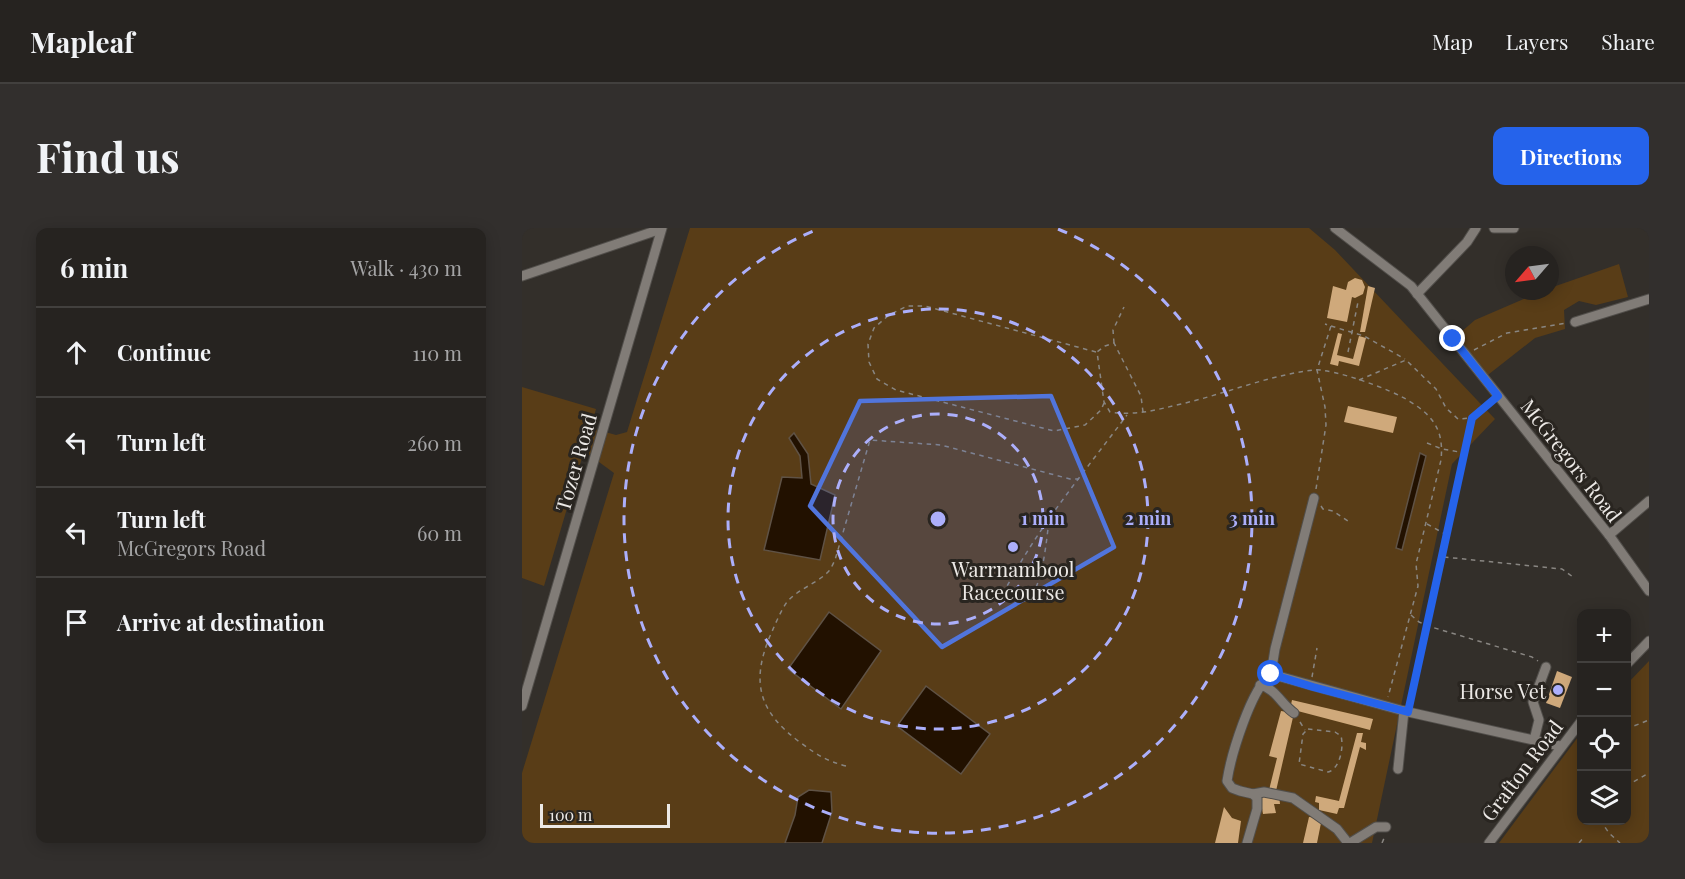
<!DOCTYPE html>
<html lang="en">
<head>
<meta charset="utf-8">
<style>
  :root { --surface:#262320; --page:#322f2d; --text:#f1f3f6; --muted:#a4a4a5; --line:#42403e; --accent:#2563eb }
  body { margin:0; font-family:"Playfair Display",serif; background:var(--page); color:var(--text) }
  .controls { position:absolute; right:18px; bottom:18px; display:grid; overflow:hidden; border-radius:12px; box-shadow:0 3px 15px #0003 }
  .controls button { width:54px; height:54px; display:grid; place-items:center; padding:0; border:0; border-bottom:2px solid var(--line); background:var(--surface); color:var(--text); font:30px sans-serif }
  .compass { position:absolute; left:983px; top:18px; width:54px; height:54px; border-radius:50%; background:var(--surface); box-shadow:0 3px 15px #0003; rotate:242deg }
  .scale { position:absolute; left:18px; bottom:15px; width:130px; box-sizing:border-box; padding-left:6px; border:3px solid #ece9e6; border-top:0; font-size:16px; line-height:21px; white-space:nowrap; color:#ece9e6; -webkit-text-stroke:4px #292520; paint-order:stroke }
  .stop { position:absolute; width:18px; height:18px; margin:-14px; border:4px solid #2563eb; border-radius:50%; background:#fff }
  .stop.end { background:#2563eb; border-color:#fff; box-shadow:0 2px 6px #0008 }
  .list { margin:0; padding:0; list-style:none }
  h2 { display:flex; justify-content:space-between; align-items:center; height:78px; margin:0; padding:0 24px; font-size:26px }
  h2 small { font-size:20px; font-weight:400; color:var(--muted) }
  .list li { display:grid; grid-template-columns:39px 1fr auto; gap:18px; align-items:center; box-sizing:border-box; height:90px; padding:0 24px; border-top:2px solid var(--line) }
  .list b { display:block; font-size:22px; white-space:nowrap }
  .list p { margin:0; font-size:20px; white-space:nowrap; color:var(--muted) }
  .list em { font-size:20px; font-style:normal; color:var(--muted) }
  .icon { flex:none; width:33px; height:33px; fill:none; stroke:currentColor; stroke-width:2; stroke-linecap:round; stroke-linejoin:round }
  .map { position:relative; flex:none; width:1127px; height:615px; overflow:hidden; border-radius:12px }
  header { display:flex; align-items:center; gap:36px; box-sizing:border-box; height:84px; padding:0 30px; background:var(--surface); border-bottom:2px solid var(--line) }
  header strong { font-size:28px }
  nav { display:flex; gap:33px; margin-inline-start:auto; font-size:21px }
  .intro { display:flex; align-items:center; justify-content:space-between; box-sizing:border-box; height:144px; padding:0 36px }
  h1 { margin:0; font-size:42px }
  .button { padding:15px 27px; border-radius:12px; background:var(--accent); color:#fff; font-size:21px; font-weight:700 }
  main { display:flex; gap:36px; padding:0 36px }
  aside { flex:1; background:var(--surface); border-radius:12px; box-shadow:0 3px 15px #0003 }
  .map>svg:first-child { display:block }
</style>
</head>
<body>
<header>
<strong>Mapleaf</strong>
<nav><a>Map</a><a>Layers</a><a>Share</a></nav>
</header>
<div class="intro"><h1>Find us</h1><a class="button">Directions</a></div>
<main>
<aside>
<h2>6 min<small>Walk · 430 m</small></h2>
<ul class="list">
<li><svg class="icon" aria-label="ahead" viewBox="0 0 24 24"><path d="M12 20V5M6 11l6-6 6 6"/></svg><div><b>Continue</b></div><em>110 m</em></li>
<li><svg class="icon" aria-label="left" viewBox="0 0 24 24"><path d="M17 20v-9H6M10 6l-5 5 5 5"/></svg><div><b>Turn left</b></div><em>260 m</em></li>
<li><svg class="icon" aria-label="left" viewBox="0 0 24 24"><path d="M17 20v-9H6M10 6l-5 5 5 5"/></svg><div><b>Turn left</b><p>McGregors Road</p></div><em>60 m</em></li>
<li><svg class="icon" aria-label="arrive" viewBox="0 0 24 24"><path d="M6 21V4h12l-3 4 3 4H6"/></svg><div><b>Arrive at destination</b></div></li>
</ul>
</aside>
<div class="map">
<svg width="1127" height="615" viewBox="0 0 1127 615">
  <rect width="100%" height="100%" fill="#332f2a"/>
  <!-- green -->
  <g fill="#593d17">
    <path d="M168,0H787L813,22L973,191L930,236L850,615H0V545L92,245L62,223L22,358L0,350V159L74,181L69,200L94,207L105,204Z"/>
    <path d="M1097,36L1106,69L1074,77L1057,73L1042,82L1043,101L1013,110L962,150L931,111L953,92L1020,63H1028V60Z"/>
    <path d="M1127,433V615H977L1059,505L1060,592H1104L1105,456Z"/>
  </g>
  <!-- water -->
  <g fill="#210" stroke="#5f5245" stroke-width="1.5">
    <path d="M272,205L286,226L289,256L313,267L298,332L242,322L260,249L280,250L278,228L267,210Z"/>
    <path d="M898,225L904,228L880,322L874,320Z"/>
    <path d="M307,384L359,423L319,481L266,441Z"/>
    <path d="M404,458L468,506L439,546L375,498Z"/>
    <path d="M287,562L309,564L310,584L300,615H263L273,587L276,569Z"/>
  </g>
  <!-- building -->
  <g fill="#cfa97b">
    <path d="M833,50L840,52L843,59L841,66L833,70L830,69L825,94L805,90L811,58L824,62L826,54Z"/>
    <path d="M846,58L853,60L843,104H838Z"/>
    <path d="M816,105L820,106L815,127L831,131L837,108L844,110L837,138L817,133L816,138L808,136Z"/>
    <path d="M826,178L875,189L871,205L822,194Z"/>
    <path d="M1035,443L1050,449L1038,480L1024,475Z"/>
    <path d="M770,472L851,491L848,502L768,481Z"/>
    <path d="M759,483L772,485L754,563L747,562L755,530L747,528Z"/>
    <path d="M835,505H841L839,514L844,515V522L838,519L822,580H817L815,586L797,582V575L793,574L794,568L817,573Z"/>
    <path d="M757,567L758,576H752L754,585L741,586L738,569Z"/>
    <path d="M702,579L710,590L719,593L716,615H693Z"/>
    <path d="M787,589L800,590L795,615H781Z"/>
  </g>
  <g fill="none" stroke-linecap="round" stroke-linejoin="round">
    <!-- minor casing -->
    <g stroke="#514e4a" stroke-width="11">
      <g id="minor">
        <path d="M813,0L889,58L1087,307L1127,363"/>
        <path d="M972,0H992"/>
        <path d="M0,48L139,1"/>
        <path d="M895,66L945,14L954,0"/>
        <path d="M1053,94L1127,71"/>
        <path d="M792,270L753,421L749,446C729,461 709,527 705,553L710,560L718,563L731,566L742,564L771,570L815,601L826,615"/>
        <path d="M1087,307L1127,273"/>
        <path d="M1104,437L1127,413"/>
        <path d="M749,446L882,483L1038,518"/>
        <path d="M738,457C753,460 760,477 772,485"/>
        <path d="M0,478L140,0"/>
        <path d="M1012,512L1017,492L1011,474L1024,439"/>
        <path d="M876,541L882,483"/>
        <path d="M725,615L735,581V570L731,566"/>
        <path d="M828,615L854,599H864"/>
        <path d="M967,615L1060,492"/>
      </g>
    </g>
    <!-- path -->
    <g stroke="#898682" stroke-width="1.5" stroke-dasharray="4.5 4.5" stroke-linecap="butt">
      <path d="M809,98L842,108L883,131"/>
      <path d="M592,115L591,102L602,79"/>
      <path d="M952,122L985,105L1044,95"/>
      <path d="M574,124L403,78H385L367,87L352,100L346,116L347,134L355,151L374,162L532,203L563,197L579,182L582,175"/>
      <path d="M826,124L836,74"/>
      <path d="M837,152L884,132L914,161L924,180L936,191L950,190L969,175"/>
      <path d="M621,184L619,168L592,115L583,118L575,124L582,174L588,184C613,188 634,182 659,176C703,166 747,147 792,142C810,140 871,162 887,173C912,188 922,203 919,232L894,336L896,358L866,469"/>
      <path d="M905,215L920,221L943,225"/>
      <path d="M794,261L804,197L803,179L795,142L809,98L803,96"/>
      <path d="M799,278L801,281L811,283L829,295"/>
      <path d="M527,293C524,312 519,400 484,367L483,362C516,299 563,243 605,187"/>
      <path d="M905,296L925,307"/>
      <path d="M922,329L1040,341L1051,349"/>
      <path d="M889,387L897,394L906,398L1010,429L1016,433"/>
      <path d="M790,449L795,420"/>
      <path d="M888,476L950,190"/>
      <path d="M778,494L783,502"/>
      <path d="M786,501L813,504L819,508C822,519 818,541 806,544L777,536L781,506Z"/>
      <path d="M1104,501L1127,492"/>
      <path d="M324,538C305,533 295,527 279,515C238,485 228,456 248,408C253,397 258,384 265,374C276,361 294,356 306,344C309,341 311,336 313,332L348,212L419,217L548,251H557"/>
      <path d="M1060,547L1058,550L1060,565"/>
      <path d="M1104,558L1127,545"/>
      <path d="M1078,592L1087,605L1098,615"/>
      <path d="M860,615L863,608"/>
      <path d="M1057,615L1062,609"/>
    </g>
    <!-- minor -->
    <use href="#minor" stroke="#817c77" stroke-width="9"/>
  </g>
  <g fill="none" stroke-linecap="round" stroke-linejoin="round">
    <!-- route -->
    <path stroke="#2563eb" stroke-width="8" d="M749,446L791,459L886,484L950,190L976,168L931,111"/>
  </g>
  <!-- marked area -->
  <path fill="#5175dc" fill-opacity="0.2" stroke="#5175dc" stroke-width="4.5" stroke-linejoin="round" d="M529,168L592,319L420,419L288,278L338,173Z"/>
  <!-- distance rings -->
  <g fill="none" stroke="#acaffb" stroke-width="3" stroke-dasharray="10 8">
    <circle cx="416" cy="291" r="105"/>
    <circle cx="416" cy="291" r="210"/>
    <path d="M536 1A314 314 0 1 1 296 1"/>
  </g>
  <!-- markers -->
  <g fill="#acaffb" stroke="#292520" stroke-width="2">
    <circle cx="491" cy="319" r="6"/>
    <circle cx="1036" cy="462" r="6"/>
  </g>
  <g text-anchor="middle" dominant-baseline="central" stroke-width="6" stroke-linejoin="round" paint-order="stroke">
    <!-- street labels -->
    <g font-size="20" fill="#ece9e6" stroke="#292520">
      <text transform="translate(1050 232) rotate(52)">McGregors Road</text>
      <text transform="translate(53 234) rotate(-74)">Tozer Road</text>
      <text transform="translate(999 542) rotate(-53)">Grafton Road</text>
    </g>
    <!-- poi labels -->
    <g font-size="20" fill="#ece9e6" stroke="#292520">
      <text x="491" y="340">Warrnambool<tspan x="491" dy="23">Racecourse</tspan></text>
      <text x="1024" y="462" text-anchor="end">Horse Vet</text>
    </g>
  </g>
  <circle cx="416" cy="291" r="9" fill="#acaffb" stroke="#292520" stroke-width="3"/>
  <g font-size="18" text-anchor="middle" font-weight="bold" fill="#acaffb" stroke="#292520" stroke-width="6" stroke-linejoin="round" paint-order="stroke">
    <text x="521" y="297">1 min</text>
    <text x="626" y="297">2 min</text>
    <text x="730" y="297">3 min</text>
  </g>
</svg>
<div class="controls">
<button>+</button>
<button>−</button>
<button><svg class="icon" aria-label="locate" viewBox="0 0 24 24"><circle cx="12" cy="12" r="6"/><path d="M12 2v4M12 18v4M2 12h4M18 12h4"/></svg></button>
<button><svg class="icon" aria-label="layers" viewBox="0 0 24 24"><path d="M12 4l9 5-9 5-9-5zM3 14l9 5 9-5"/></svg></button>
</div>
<svg class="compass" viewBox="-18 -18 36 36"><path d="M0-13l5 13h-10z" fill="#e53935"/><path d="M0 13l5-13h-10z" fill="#a4a4a5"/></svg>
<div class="scale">100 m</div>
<div class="stop" style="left:749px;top:446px"></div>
<div class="stop end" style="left:931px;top:111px"></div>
</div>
</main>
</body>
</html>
